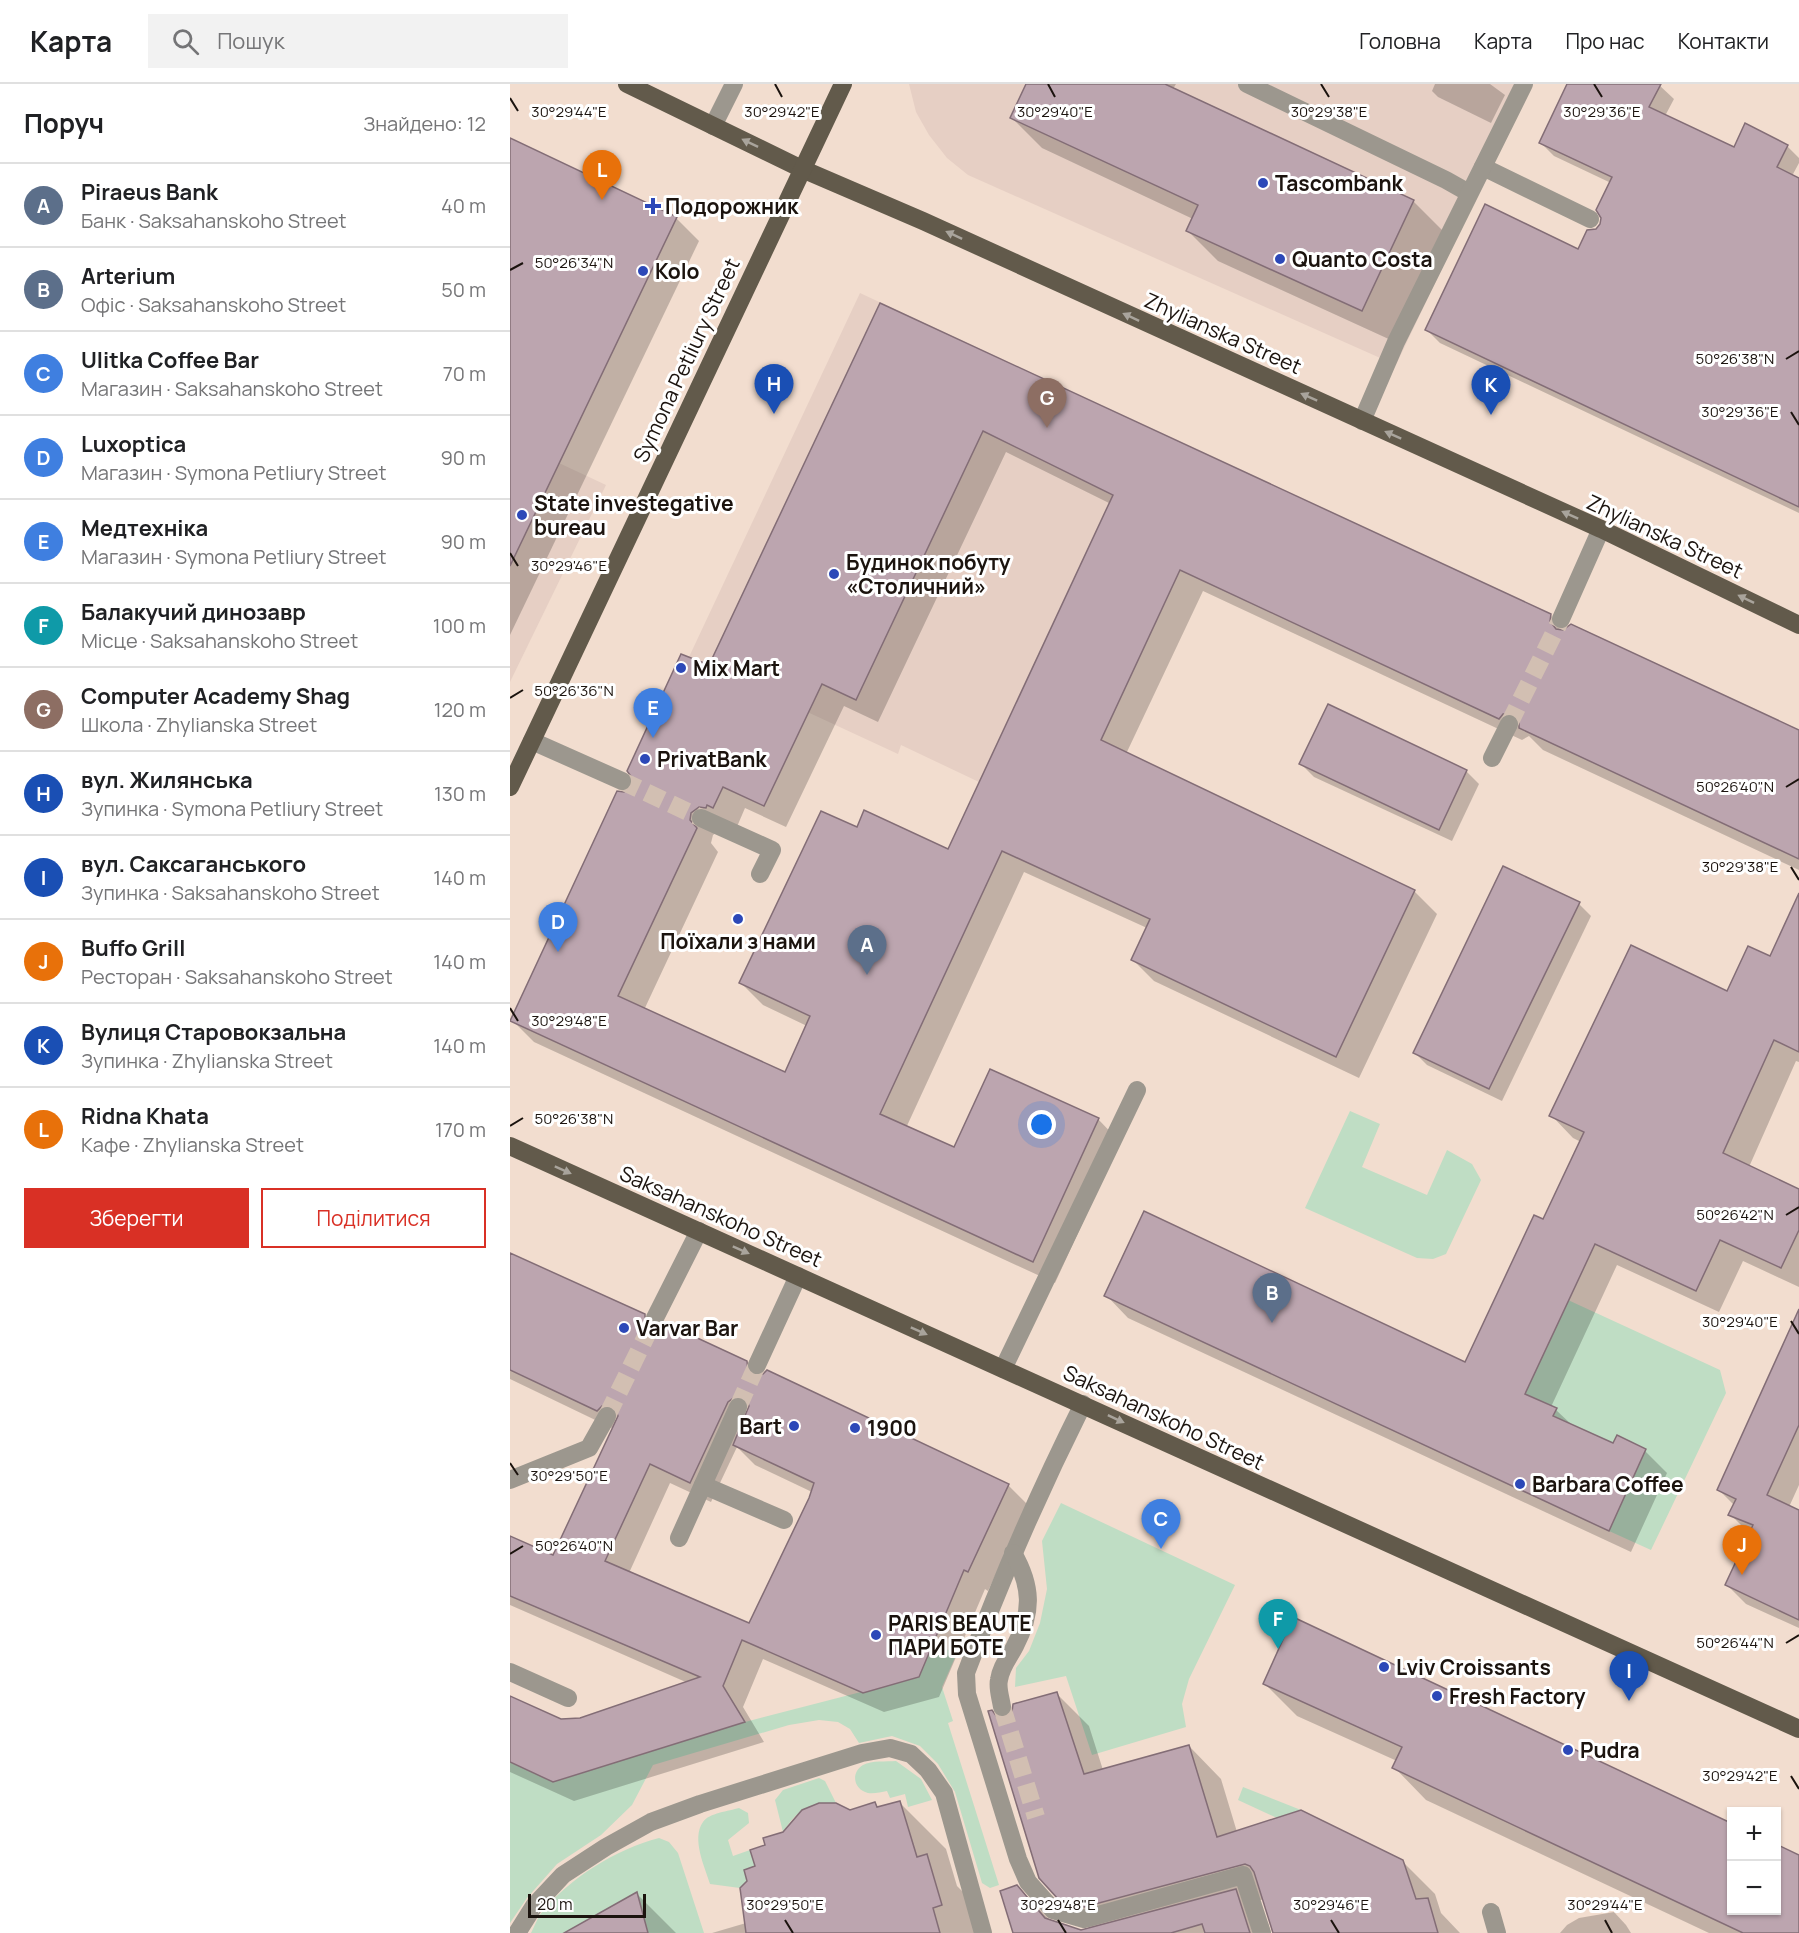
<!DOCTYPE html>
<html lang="uk">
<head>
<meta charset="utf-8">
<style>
  :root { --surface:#fff; --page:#f2f2f2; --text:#202124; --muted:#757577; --line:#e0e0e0; --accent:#d93025 }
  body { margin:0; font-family:Manrope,sans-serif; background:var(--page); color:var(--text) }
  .controls { position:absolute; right:18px; bottom:18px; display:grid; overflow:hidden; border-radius:0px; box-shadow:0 2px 4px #0004 }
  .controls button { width:54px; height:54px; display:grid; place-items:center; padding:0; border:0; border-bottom:2px solid var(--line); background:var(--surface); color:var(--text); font:30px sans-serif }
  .scale { position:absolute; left:18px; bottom:15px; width:118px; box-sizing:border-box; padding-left:6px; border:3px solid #1b130e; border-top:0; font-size:16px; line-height:21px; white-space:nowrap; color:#1b130e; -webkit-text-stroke:4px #fff; paint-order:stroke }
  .you { position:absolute; left:532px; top:1041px; width:21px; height:21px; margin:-15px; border:4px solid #fff; border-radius:50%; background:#1a73e8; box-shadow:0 0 0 9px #1a73e833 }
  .badge { display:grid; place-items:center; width:39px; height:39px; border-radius:50%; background:var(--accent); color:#fff; font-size:20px; font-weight:700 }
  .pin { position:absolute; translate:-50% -50px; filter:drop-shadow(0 2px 3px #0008) }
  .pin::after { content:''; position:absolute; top:32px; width:21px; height:18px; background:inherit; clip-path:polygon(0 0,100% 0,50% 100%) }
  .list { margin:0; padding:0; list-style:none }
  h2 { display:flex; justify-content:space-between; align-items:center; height:78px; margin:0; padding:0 24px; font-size:26px }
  h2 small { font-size:20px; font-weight:400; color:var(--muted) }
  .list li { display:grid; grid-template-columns:39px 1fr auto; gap:18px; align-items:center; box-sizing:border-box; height:84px; padding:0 24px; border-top:2px solid var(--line) }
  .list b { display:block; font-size:22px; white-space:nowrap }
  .list p { margin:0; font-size:20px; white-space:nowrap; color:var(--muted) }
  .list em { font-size:20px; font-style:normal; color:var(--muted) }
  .actions { display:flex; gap:12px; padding:18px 24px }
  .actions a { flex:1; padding:14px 0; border:2px solid var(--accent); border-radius:0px; text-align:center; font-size:21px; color:var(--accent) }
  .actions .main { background:var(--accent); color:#fff }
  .icon { flex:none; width:33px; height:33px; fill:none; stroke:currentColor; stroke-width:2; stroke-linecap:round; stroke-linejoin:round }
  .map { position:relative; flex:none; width:1289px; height:1849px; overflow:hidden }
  header { display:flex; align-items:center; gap:36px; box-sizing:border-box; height:84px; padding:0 30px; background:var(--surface); border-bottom:2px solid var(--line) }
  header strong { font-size:28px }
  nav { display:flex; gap:33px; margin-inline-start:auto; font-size:21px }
  .search { width:420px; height:54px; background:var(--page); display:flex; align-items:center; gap:15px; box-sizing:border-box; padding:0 21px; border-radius:0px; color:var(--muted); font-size:22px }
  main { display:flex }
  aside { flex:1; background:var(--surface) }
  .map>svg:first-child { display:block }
</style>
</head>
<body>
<header>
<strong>Карта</strong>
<div class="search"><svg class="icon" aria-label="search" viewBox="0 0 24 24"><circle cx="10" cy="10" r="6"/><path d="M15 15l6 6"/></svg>Пошук</div>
<nav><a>Головна</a><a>Карта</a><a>Про нас</a><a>Контакти</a></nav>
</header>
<main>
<aside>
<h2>Поруч<small>Знайдено: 12</small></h2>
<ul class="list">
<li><span class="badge" style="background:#5c6f8a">A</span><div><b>Piraeus Bank</b><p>Банк · Saksahanskoho Street</p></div><em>40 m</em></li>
<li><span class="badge" style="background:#5c6f8a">B</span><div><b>Arterium</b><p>Офіс · Saksahanskoho Street</p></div><em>50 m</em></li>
<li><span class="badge" style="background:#3f7fe0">C</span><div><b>Ulitka Coffee Bar</b><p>Магазин · Saksahanskoho Street</p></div><em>70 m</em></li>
<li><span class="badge" style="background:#3f7fe0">D</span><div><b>Luxoptica</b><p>Магазин · Symona Petliury Street</p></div><em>90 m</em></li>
<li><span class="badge" style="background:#3f7fe0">E</span><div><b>Медтехніка</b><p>Магазин · Symona Petliury Street</p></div><em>90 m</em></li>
<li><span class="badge" style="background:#0f9aa8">F</span><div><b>Балакучий динозавр</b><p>Місце · Saksahanskoho Street</p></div><em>100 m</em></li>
<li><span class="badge" style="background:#8d6e63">G</span><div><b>Computer Academy Shag</b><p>Школа · Zhylianska Street</p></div><em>120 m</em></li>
<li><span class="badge" style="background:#1a4fb4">H</span><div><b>вул. Жилянська</b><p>Зупинка · Symona Petliury Street</p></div><em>130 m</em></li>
<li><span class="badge" style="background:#1a4fb4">I</span><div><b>вул. Саксаганського</b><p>Зупинка · Saksahanskoho Street</p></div><em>140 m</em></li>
<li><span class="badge" style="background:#e8710a">J</span><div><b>Buffo Grill</b><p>Ресторан · Saksahanskoho Street</p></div><em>140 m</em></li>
<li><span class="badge" style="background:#1a4fb4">K</span><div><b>Вулиця Старовокзальна</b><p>Зупинка · Zhylianska Street</p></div><em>140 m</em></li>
<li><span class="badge" style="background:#e8710a">L</span><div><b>Ridna Khata</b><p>Кафе · Zhylianska Street</p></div><em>170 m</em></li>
</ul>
<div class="actions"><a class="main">Зберегти</a><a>Поділитися</a></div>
</aside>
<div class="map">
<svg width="1289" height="1849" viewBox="0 0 1289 1849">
  <rect width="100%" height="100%" fill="#f2ddcf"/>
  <!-- commercial -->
  <g fill="#e6cfc4">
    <path d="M399,0H1020L886,281L458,91L437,74L419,51L406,28Z"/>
    <path d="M350,209L635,342L469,698L391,661L388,670L179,573Z"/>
    <path d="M0,356L96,401L0,598Z"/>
  </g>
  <!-- green -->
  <g fill="#bfddc4">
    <path d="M840,1027L870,1040L852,1083L917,1111L937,1066L962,1080L971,1096L936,1170L923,1175L907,1174L795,1124Z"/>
    <path d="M1058,1216L1210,1286L1216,1309L1141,1466L1099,1447L1107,1352L1103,1359L1043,1332L1046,1324L1015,1310Z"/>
    <path d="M551,1419L725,1501L679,1595L672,1620L676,1643L582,1671L556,1592L505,1603L506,1584L519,1567L530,1539L537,1505L532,1457Z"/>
    <path d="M423,1560L447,1569L432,1603L443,1637L438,1639L489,1801L480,1804L472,1799L445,1708L428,1680L410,1662L382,1652L349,1659L340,1645L328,1638L309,1636L279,1641L143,1681L122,1721L91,1751L47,1780L17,1814L0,1839V1678L43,1698L235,1638L409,1593Z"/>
    <path d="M386,1677L411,1695L422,1716L398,1723L395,1710L380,1714L377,1707C371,1708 364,1710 358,1709C344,1706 340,1689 353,1681C362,1676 376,1678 386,1677Z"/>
    <path d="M309,1694L315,1697L326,1719C299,1719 288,1725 273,1748L265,1716L273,1706Z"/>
    <path d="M733,1703L791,1726L767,1734L728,1716Z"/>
    <path d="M229,1724L238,1729L239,1739L218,1756L223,1772L240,1766L245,1782L237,1797L230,1804L200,1800C195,1783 181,1755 193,1738C199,1729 219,1727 229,1724Z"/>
    <path d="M149,1754L159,1758L168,1769L194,1849H138L128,1810L113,1816L69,1849H21C25,1842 27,1834 32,1828C60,1794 106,1765 149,1754Z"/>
  </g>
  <!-- shadow -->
  <g fill="#0003" fill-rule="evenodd">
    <path d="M517,0H666L663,5L903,117L934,148L883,257L708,177L678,147L683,135L532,64L502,34Z"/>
    <path d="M925,0H980L995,11L981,39L928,13L922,7Z"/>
    <path d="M1058,0H1148L1164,15L1155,32L1224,65L1277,62L1289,74V79L1282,92L1289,95V429L930,259L917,246L1069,167L1092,140L1101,99L1044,72L1031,59Z"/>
    <path d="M0,55L166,134L189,157L0,551Z"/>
    <path d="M371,221L1040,531L1055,546L1289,646V786L1033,666L1019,652L1012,656L693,507L616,670L904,807L927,830L849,994L644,897L622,875L637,844L514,788L396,1044L444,1065L588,1035L610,1058L545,1199L24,958L2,936L114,710L123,703L200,583ZM496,368L601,420L439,766L347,745L231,899L253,921L297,942L275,990L134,926L208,768L201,759L203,751L212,744L226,745L235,724L276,743L334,622L368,638Z"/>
    <path d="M791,680L956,687L969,700L942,757L804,693Z"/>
    <path d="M1289,813V978L1286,977L1239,1083L1289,1107V1203L1233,1177L1209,1228L1107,1181L1041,1323L1046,1326L1062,1341L1104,1361L1135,1367L1157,1389L1121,1468L618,1234L596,1211L956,1280L1034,1137L1071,1058L1063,1054L1041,1031L1218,909L1260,874Z"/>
    <path d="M1069,820L1081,832L992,1017L917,981L904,968Z"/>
    <path d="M0,1171L134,1231L148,1245L236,1278L250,1292L498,1401L518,1421L478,1507L475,1505L429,1613L374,1628L253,1575L233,1623L254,1658L64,1717L0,1688V1613L50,1636L70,1635L178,1599L0,1521V1454L44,1473L104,1345L0,1295ZM227,1363L245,1381L302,1408L240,1541L119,1489L160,1399L201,1418Z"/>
    <path d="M1289,1260V1401L1279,1423L1289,1428V1544L1236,1520L1217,1501L1239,1449L1220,1430L1224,1421L1209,1406Z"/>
    <path d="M784,1535L1222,1741V1826H1266L1289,1849H1199L916,1716L884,1683L887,1677L787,1632L755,1600Z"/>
    <path d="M547,1610L579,1642L593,1686L679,1662L711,1695L727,1748L892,1777L925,1810L931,1829L950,1849H764L754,1815L738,1820L758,1839L761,1849H504L507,1803L541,1837L571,1847L580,1845L550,1815L488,1635L495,1636Z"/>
    <path d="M390,1719L436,1765L447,1802L463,1818L472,1849H202L236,1839L340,1727L365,1720L369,1724Z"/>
    <path d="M127,1810L166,1849H71Z"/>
    <path d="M1104,1828L1116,1841L1121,1849H1050L1057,1841L1069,1834Z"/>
  </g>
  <!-- building -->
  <g fill="#bca5af" stroke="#836d76" stroke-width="1.5" fill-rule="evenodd">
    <path d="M516,0H655L904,116L852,227L676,147L688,121L500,34Z"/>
    <path d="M1057,0H1151L1139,23L1224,63L1235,39L1278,61L1267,83L1289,94V423L915,246L975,120L1068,165L1077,146L1086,145L1090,140L1091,134L1086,126L1102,93L1029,59Z"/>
    <path d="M0,54L167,133L0,482Z"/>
    <path d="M370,219L1041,530L1040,537L1046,545L1053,546L1061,540L1289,646V775L1009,644V634L1003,630H993L989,635L670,486L591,656L905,806L826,973L621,876L640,835L492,767L370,1030L444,1063L480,985L589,1034L523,1178L0,937L107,707L114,708L122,702L123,695L117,687L171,570L199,581ZM473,347L603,411L438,765L354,726L347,743L311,727L229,899L300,932L275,988L108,912L187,744L180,736L181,729L189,723L196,724L197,721L203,724L213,703L254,722L312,600L346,616Z"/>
    <path d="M818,620L957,686L929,746L789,680Z"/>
    <path d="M993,782L1070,818L979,1005L903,969Z"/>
    <path d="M1289,809V968L1264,956L1213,1069L1289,1105V1146L1271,1184L1210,1156L1186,1207L1085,1160L1015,1310L1047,1324L1043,1332L1103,1359L1107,1351L1136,1365L1099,1447L594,1212L634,1127L955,1278L1024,1131L1033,1135L1074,1048L1039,1032L1121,861L1217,907L1238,862L1260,872Z"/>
    <path d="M0,1169L135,1230V1240L140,1244H151L155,1239L237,1277L238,1287L243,1291L253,1290L257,1286L499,1400L458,1488L454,1486L409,1593L353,1609L232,1556L213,1602L235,1638L43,1698L0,1678V1612L51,1635L70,1634L190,1593L0,1512V1452L43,1471L108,1332L106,1326L102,1322H92L87,1327L0,1286ZM226,1312L237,1316L239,1322L223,1361L304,1399L299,1414L239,1539L95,1477L140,1380L180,1399L218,1318Z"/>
    <path d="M1289,1225V1341L1257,1411L1289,1426V1536L1215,1501L1243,1441L1218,1431L1226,1415L1207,1406Z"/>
    <path d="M783,1533L1221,1739V1827H1266V1760L1289,1771V1849H1233L882,1684L892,1663L753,1600Z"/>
    <path d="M547,1608L574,1690L679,1661L707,1753L791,1726L893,1776L906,1815L918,1814L928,1849H763L744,1788L740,1782L735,1780L574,1823L549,1816L529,1794L478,1627L482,1626L487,1633L494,1634L502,1628L503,1620Z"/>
    <path d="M390,1717L407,1773L417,1770L432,1821L423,1824L430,1849H236L230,1804L237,1797L234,1786L245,1782L240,1766L255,1761L253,1754L273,1748L292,1726L309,1719H326L340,1726L365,1718L367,1723Z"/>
    <path d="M507,1801L535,1834L571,1846L726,1805L740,1849H695L692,1840L661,1849H503L490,1807Z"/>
    <path d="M127,1808L138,1849H54Z"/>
  </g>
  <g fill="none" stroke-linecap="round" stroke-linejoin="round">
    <!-- minor-tunnel -->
    <g stroke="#d2bfb2" stroke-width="18" stroke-dasharray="18 9" stroke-linecap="butt">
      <path d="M999,640L1051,535"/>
      <path d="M112,697L191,734"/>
      <path d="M228,1323L247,1281"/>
      <path d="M97,1332L145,1234"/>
      <path d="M492,1623L526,1733"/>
    </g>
    <!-- minor -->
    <g stroke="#9c978e" stroke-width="18">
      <path d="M737,0L936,96L959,109"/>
      <path d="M203,42L224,0"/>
      <path d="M973,83L1080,135"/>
      <path d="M852,337L886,258L1014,0"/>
      <path d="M1051,535L1091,445"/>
      <path d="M22,657L112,697"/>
      <path d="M982,674L999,640"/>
      <path d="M191,734L262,766L250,790"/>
      <path d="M145,1234L189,1147"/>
      <path d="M247,1281L288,1192"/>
      <path d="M493,1285L627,1006"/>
      <path d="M573,1320C529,1408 490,1497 456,1589L457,1610L508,1775L518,1798L543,1826L574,1835L733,1791L752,1849"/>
      <path d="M0,1396L79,1364L97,1332"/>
      <path d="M193,1401L274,1436"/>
      <path d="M169,1454L228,1323"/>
      <path d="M0,1588L58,1614"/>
      <path d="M492,1623C491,1615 487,1604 489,1596C491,1582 499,1574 505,1562C523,1528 522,1502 503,1469"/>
      <path d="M981,1828L987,1849"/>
      <path d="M7,1849L24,1822L53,1791L96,1763L141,1738L190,1720L352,1669L380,1664L401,1670L418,1686L434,1709L473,1849"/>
    </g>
    <!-- major -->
    <g stroke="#625a4b" stroke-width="18">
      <path d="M117,0L292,85L413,137L1091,445L1289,541"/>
      <path d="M0,703L333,0"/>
      <path d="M0,1062L1289,1645"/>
    </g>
  </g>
  <!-- one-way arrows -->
  <defs><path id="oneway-solid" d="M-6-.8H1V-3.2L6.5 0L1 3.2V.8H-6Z" transform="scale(1.5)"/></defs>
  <g fill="#a9a49c">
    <use href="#oneway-solid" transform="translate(240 59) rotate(-154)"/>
    <use href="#oneway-solid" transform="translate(444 151) rotate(-155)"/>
    <use href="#oneway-solid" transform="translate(621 233) rotate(-155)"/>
    <use href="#oneway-solid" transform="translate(799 313) rotate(-156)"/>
    <use href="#oneway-solid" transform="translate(883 351) rotate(-156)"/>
    <use href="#oneway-solid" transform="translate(1060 431) rotate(-156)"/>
    <use href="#oneway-solid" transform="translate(1236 515) rotate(-154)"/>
    <use href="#oneway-solid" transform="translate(53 1086) rotate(24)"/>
    <use href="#oneway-solid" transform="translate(231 1166) rotate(24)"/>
    <use href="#oneway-solid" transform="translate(409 1247) rotate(24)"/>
    <use href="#oneway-solid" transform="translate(606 1335) rotate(25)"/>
  </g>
  <!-- ticks -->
  <path fill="none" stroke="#1b130e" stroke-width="2" d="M265,0L272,13M538,0L545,13M811,0L819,13M1084,0L1092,13M0,14L8,27M0,186L13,179M1276,275L1289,267M1281,328L1289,341M0,469L8,482M0,614L13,606M1276,703L1289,695M1281,783L1289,796M0,924L8,937M0,1042L13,1034M1276,1131L1289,1123M1281,1237L1289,1250M0,1379L8,1391M0,1470L13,1462M1276,1559L1289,1551M1281,1692L1289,1705M275,1836L283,1849M548,1836L556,1849M821,1836L829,1849M1095,1836L1102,1849"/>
  <!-- markers -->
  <g fill="#2c48b8" stroke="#fff" stroke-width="2">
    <circle cx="753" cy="99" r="6"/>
    <path d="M140 113h6v6h6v6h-6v6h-6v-6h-6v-6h6z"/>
    <circle cx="770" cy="175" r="6"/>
    <circle cx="133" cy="187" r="6"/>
    <circle cx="12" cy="431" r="6"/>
    <circle cx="324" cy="490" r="6"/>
    <circle cx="171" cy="584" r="6"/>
    <circle cx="135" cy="675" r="6"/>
    <circle cx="228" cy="835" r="6"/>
    <circle cx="114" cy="1244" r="6"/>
    <circle cx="284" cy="1342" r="6"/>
    <circle cx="345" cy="1344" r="6"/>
    <circle cx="1010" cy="1400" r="6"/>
    <circle cx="366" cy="1551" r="6"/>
    <circle cx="874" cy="1583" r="6"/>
    <circle cx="927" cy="1612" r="6"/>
    <circle cx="1058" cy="1666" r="6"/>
  </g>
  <g text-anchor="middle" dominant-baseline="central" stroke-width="6" stroke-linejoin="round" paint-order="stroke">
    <!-- poi labels -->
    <g font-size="21" font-weight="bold" fill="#1b130e" stroke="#fff" text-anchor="start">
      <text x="765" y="99">Tascombank</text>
      <text x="155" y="122">Подорожник</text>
      <text x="782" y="175">Quanto Costa</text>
      <text x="145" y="187">Kolo</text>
      <text x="24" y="419">State investegative<tspan x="24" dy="24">bureau</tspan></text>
      <text x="336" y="478">Будинок побуту<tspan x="336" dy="24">«Столичний»</tspan></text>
      <text x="183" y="584">Mix Mart</text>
      <text x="147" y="675">PrivatBank</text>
      <text x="228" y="857" text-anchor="middle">Поїхали з нами</text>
      <text x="126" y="1244">Varvar Bar</text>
      <text x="272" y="1342" text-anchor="end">Bart</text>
      <text x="357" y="1344">1900</text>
      <text x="1022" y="1400">Barbara Coffee</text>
      <text x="378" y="1539">PARIS BEAUTE<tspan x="378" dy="24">ПАРИ БОТЕ</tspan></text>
      <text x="886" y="1583">Lviv Croissants</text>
      <text x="939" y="1612">Fresh Factory</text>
      <text x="1070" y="1666">Pudra</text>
    </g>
    <!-- street labels -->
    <g font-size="21" fill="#1b130e" stroke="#fff">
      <text transform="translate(713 249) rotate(24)">Zhylianska Street</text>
      <text transform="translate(176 276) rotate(-65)">Symona Petliury Street</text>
      <text transform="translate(1155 452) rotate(25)">Zhylianska Street</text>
      <text transform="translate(211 1132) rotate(24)">Saksahanskoho Street</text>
      <text transform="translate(654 1333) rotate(25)">Saksahanskoho Street</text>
    </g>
  </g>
  <g font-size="15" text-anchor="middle" fill="#1b130e" stroke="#fff" stroke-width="6" stroke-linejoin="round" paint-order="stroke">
    <text x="59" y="33">30°29'44"E</text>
    <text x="272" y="33">30°29'42"E</text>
    <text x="545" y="33">30°29'40"E</text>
    <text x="819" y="33">30°29'38"E</text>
    <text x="1092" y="33">30°29'36"E</text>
    <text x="64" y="184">50°26'34"N</text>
    <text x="1225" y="280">50°26'38"N</text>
    <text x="1230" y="333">30°29'36"E</text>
    <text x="59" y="487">30°29'46"E</text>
    <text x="64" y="612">50°26'36"N</text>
    <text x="1225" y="708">50°26'40"N</text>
    <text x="1230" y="788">30°29'38"E</text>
    <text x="59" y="942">30°29'48"E</text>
    <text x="64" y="1040">50°26'38"N</text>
    <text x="1225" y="1136">50°26'42"N</text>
    <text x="1230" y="1243">30°29'40"E</text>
    <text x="59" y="1397">30°29'50"E</text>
    <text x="64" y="1467">50°26'40"N</text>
    <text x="1225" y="1564">50°26'44"N</text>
    <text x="1230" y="1697">30°29'42"E</text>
    <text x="275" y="1826">30°29'50"E</text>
    <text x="548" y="1826">30°29'48"E</text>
    <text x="821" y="1826">30°29'46"E</text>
    <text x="1095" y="1826">30°29'44"E</text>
  </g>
</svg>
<div class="controls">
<button>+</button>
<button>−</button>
</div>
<div class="scale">20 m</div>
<div class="you"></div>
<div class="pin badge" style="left:357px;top:891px;background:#5c6f8a">A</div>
<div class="pin badge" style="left:762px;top:1239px;background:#5c6f8a">B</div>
<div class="pin badge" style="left:651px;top:1465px;background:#3f7fe0">C</div>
<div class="pin badge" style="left:48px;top:868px;background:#3f7fe0">D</div>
<div class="pin badge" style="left:143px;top:654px;background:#3f7fe0">E</div>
<div class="pin badge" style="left:768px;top:1565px;background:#0f9aa8">F</div>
<div class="pin badge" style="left:537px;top:344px;background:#8d6e63">G</div>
<div class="pin badge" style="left:264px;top:330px;background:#1a4fb4">H</div>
<div class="pin badge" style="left:1119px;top:1617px;background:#1a4fb4">I</div>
<div class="pin badge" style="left:1232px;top:1491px;background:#e8710a">J</div>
<div class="pin badge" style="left:981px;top:331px;background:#1a4fb4">K</div>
<div class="pin badge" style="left:92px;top:116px;background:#e8710a">L</div>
</div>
</main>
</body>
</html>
